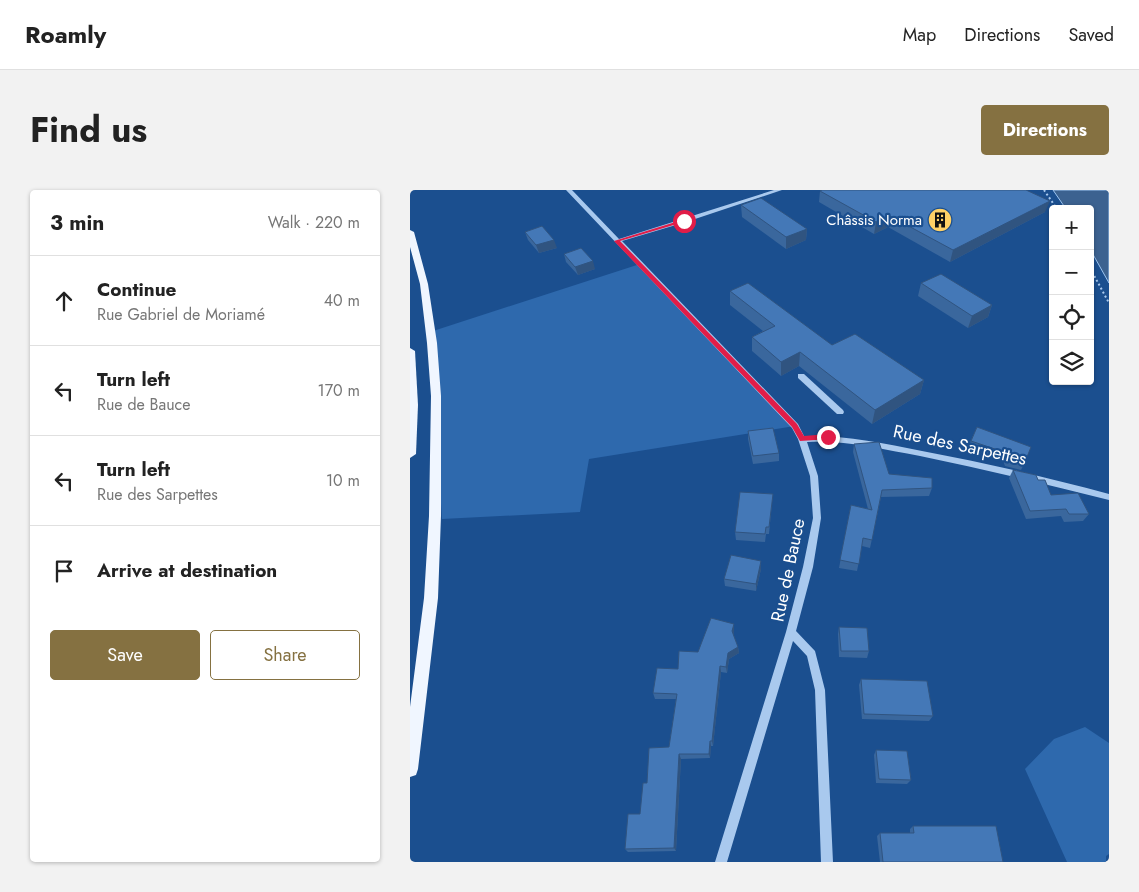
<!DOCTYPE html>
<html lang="en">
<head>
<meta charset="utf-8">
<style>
  :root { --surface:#fff; --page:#f2f2f2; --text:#222; --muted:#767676; --line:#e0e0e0; --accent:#857141 }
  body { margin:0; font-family:Jost,sans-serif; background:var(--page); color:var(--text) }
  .controls { position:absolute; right:15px; top:15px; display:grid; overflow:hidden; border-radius:5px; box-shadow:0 1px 4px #0004 }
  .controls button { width:45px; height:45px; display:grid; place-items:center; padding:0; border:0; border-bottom:1px solid var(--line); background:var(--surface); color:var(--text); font:25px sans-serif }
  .stop { position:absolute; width:15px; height:15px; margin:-11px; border:4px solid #e11d48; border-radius:50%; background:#fff }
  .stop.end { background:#e11d48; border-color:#fff; box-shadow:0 1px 5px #0008 }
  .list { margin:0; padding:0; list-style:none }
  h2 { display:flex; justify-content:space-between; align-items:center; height:65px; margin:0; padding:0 20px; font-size:21px }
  h2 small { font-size:16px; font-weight:400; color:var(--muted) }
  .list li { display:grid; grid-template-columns:32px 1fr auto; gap:15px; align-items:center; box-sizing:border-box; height:90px; padding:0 20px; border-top:1px solid var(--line) }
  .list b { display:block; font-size:19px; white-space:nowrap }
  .list p { margin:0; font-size:16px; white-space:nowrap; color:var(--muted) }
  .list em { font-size:16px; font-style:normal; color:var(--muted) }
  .actions { display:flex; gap:10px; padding:15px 20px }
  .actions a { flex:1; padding:11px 0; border:1px solid var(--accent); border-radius:5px; text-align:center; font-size:18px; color:var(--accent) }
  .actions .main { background:var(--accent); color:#fff }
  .icon { flex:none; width:28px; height:28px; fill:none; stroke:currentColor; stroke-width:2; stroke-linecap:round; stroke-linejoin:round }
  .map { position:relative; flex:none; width:699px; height:672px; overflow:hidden; border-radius:5px }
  header { display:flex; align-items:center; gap:30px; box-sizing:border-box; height:70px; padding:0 25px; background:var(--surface); border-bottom:1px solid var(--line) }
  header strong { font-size:24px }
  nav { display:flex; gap:28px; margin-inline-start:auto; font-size:18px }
  .intro { display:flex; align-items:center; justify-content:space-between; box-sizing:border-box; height:120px; padding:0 30px }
  h1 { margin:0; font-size:35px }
  .button { padding:12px 22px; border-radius:5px; background:var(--accent); color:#fff; font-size:18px; font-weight:700 }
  main { display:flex; gap:30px; padding:0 30px }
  aside { flex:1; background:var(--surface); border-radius:5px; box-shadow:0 1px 4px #0004 }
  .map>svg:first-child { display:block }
</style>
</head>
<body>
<header>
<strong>Roamly</strong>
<nav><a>Map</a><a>Directions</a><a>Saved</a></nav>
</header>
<div class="intro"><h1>Find us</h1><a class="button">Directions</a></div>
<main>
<aside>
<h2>3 min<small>Walk · 220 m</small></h2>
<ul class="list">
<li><svg class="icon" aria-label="ahead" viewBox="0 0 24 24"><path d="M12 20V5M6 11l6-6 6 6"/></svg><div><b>Continue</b><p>Rue Gabriel de Moriamé</p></div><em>40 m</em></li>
<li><svg class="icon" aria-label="left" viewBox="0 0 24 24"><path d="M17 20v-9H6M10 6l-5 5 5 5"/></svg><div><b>Turn left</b><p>Rue de Bauce</p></div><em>170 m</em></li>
<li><svg class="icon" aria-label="left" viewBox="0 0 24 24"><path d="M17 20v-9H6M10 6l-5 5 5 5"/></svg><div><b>Turn left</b><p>Rue des Sarpettes</p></div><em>10 m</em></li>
<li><svg class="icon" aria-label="arrive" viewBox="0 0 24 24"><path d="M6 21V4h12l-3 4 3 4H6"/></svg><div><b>Arrive at destination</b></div></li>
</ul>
<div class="actions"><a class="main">Save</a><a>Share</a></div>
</aside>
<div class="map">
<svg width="699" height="672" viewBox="0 0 699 672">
  <rect width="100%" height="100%" fill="#1b4f8f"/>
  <!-- green -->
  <g fill="#2e69ad">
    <path d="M230,74L385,236L179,269L170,322L32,329L20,142Z"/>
    <path d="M675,537L699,553V664L696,666V672H657L615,579L644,549Z"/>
  </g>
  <!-- water -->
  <path fill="#3c6290" stroke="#9cc4f0" d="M643,0H699V93L680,59V19H656Z"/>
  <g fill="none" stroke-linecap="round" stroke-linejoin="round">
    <!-- path -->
    <g stroke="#a9c9ee" stroke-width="2" stroke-dasharray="2 2.5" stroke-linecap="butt">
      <path d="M634,0L647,19"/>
      <path d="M680,78L699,113"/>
    </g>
    <!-- minor -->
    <g fill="#a9c9ee" fill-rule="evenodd">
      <path d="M156,0H162L209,49L364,0H372L276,32L212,51L388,234L394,246C435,245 473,253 512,261C575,273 637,287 699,304V310C636,294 573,279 510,266C472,259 435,250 397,252L408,286L411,328L403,377L386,441L405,461L415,500L423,672H411L405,500L397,466L383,451L317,672H305L376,442L393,377L403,328L400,286L388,249L382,238Z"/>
      <path d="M388,184H394L433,220L434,222L433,224H427L388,188Z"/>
    </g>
    <!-- major -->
    <g fill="#f0f6ff" fill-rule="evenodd">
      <path d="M0,40L4,42L18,94L27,153L31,206V326L28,408L8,579L6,585L0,587V517L14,408L19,326L21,206L17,153L10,94L0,57Z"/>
      <path d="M0,158L5,161L8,215L6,264L0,268Z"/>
    </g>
  </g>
  <!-- wall -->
  <g fill="#3a679d">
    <path d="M410,1L620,2L635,22L540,72L478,37L464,44L409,12Z"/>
    <path d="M331,15L397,39L396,50L376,59L332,27Z"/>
    <path d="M115,42L147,58L129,63L118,50Z"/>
    <path d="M154,64L185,79L168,85L156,72Z"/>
    <path d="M511,93L582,115L578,127L558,138L508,106Z"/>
    <path d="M320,101L422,155L514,190L510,204L462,234L389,176L371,186L342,161V147L353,141L320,115Z"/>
    <path d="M567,237L615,272L611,280L595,276L593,271L557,259Z"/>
    <path d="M338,241L369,263V271L343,274L338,249Z"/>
    <path d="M444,254L479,284L522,298L519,306L471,307L460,358L452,356L447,381L429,378L441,315L458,319L443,262Z"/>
    <path d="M603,280L628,290L641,305L679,324L673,331L654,332L651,326L616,329L599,288Z"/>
    <path d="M362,312L359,344H356L355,352L326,350L325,342Z"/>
    <path d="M351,379L346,401L315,396L314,389Z"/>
    <path d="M429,437L459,461L457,468L429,467L428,444Z"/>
    <path d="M324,441L323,445L328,457L329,463L319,469L317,483L311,482L303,556H301L300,568L271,569L266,661L218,662L215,659L259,557L266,509H245L243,503L268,479L288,462Z"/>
    <path d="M451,489L523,526L519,531L452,529L449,495Z"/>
    <path d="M466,560L501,590L497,594L466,593L464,565Z"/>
    <path d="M503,636L593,672H470L467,646L470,643H500V639Z"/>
  </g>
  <!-- shaded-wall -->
  <g fill="#305480">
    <path d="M640,11L635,22L540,72L543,60Z"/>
    <path d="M480,26L478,37L464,44L466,32Z"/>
    <path d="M397,39L396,50L376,59V47Z"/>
    <path d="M144,50L147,58L129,63L126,55Z"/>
    <path d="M183,71L185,79L168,85L165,77Z"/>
    <path d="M582,115L578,127L558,138L562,126Z"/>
    <path d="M390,162L389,176L371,186V172Z"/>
    <path d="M514,190L510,204L462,234L465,220Z"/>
    <path d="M351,371V379L346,401V394Z"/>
    <path d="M324,434V441L323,448L322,441Z"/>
    <path d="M328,457L329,463L319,469L317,483L316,477L318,463Z"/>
    <path d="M310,476L311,482L303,556L302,551Z"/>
    <path d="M300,551L301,556L300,568L299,564Z"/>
    <path d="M269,564L271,569L266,661L264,658Z"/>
  </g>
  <!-- building -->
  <g fill="#4478b7" stroke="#305480">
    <path d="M412,0H616L640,11L543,60L480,26L466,32L410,1Z"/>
    <path d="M351,8L397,39L376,47L331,15Z"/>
    <path d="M132,36L144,50L126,55L115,42Z"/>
    <path d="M171,58L183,71L165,77L154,64Z"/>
    <path d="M531,84L582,115L562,126L511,93Z"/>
    <path d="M338,93L422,155L445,144L514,190L465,220L390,162L371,172L342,147L365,136L320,101Z"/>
    <path d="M567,237L621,257L615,272L599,268L597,263L561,251Z"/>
    <path d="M363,238L369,263L343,266L338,241Z"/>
    <path d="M469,252L479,284L522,288V298L472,300L462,350L453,348L449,374L430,370L441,315L462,320L444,254Z"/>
    <path d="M603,280L626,285L628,290H635L641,305L668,303L679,324H659L656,319L620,321Z"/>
    <path d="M330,302L363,304L359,337H356L355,344L325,342Z"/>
    <path d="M321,365L351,371L346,394L314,389Z"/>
    <path d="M301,428L324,434L322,441L328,457L318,463L316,477L310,476L302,551H300L299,564H269L264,658L215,659L218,624H230L233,593H237L239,558L259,557L267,504L243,503L247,478L268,479L269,461L288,462Z"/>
    <path d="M429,437L457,438L459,461H431Z"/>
    <path d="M451,489L517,491L523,526L454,524Z"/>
    <path d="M466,560L497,561L501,590L469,589Z"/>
    <path d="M503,636H586L593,672H473L470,643H504Z"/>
  </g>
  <!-- route -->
  <path fill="#e11d48" d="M272,30L277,31L210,51L387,234L394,246L418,244L421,245V249L390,251L382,237L204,51Z"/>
  <!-- icons -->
  <defs>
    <g id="building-disc" transform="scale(1.25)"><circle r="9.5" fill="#ffd166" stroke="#1b4f8f"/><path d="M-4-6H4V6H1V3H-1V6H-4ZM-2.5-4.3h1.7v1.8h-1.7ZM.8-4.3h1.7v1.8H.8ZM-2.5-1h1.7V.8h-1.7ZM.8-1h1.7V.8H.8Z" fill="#111"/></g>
  </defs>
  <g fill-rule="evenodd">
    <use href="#building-disc" x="530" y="30"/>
  </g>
  <g text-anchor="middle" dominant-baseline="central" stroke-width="4.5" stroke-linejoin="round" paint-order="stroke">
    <!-- far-poi labels -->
    <g font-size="15" fill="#fff" stroke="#1b4f8f" text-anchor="end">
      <text x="512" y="30">Châssis Norma</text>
    </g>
    <!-- street labels -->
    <g font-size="18" fill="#fff" stroke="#1b4f8f">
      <text transform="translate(550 255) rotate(12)">Rue des Sarpettes</text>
      <text transform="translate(378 380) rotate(-78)">Rue de Bauce</text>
    </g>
  </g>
</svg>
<div class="controls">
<button>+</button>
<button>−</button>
<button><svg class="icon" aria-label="locate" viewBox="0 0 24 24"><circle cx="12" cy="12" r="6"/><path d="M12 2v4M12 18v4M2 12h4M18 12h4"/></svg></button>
<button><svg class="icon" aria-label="layers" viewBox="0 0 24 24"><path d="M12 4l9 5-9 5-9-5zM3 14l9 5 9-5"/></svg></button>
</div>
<div class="stop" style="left:274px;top:31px"></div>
<div class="stop end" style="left:418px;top:247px"></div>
</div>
</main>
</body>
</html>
